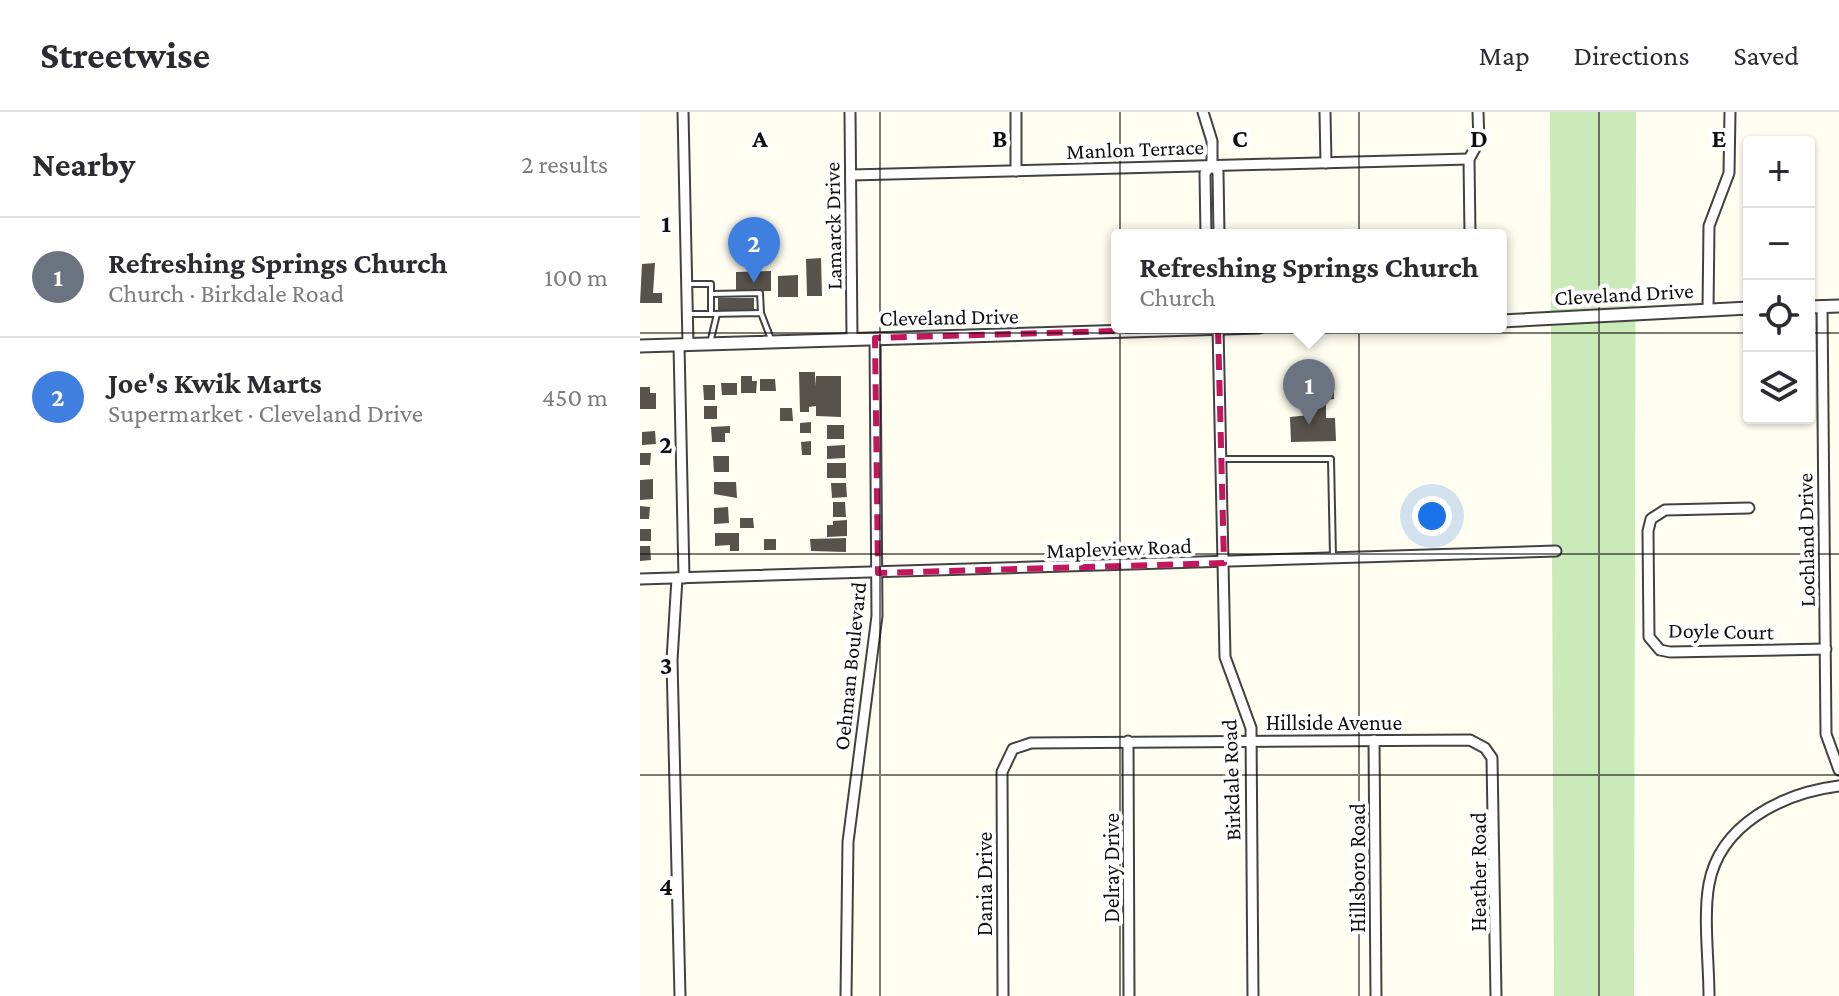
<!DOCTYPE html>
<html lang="en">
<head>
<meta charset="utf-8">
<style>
  :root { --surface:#fff; --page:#f7f7f7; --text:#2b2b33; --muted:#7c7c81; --line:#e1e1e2; --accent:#d93025 }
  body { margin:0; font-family:"Crimson Pro",serif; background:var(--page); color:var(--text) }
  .controls { position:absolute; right:24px; top:24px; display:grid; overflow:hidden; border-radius:8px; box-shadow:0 2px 6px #0004 }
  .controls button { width:72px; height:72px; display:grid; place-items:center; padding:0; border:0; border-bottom:2px solid var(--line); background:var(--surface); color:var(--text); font:40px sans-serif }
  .you { position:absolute; left:792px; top:404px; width:28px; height:28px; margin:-20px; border:6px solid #fff; border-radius:50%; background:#1a73e8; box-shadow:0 0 0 12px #1a73e833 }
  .badge { display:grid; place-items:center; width:52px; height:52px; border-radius:50%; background:var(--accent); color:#fff; font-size:26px; font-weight:700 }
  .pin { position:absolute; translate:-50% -66px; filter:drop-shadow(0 2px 4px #0008) }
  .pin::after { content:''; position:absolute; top:42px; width:28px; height:24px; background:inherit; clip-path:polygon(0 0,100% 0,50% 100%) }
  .popup { position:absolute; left:471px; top:117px; width:396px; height:104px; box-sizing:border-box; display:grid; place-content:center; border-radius:8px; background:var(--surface); filter:drop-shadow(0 2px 6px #0005); font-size:26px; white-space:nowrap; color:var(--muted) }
  .popup b { font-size:30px; color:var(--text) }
  .popup::after { content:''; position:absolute; left:50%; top:100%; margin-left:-16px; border:16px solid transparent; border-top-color:var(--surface) }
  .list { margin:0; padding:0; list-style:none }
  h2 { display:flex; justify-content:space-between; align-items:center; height:104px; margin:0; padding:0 32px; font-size:34px }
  h2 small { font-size:26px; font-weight:400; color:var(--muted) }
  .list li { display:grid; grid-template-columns:52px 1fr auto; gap:24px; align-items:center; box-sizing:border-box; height:120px; padding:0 32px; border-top:2px solid var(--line) }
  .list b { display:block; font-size:30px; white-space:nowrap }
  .list p { margin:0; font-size:26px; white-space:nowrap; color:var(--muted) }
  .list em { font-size:26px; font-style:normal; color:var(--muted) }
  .icon { flex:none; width:44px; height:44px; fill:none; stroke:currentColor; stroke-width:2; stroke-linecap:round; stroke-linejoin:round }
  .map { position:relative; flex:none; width:1199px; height:884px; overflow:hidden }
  header { display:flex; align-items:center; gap:48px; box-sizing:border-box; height:112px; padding:0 40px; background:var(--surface); border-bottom:2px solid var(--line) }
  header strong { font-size:38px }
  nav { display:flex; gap:44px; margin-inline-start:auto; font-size:28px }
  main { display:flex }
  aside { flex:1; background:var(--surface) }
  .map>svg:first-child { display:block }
</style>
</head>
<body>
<header>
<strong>Streetwise</strong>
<nav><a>Map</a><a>Directions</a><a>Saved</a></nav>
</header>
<main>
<aside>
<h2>Nearby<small>2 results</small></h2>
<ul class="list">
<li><span class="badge" style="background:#6b7280">1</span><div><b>Refreshing Springs Church</b><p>Church · Birkdale Road</p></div><em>100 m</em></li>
<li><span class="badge" style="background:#3f7fe0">2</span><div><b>Joe's Kwik Marts</b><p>Supermarket · Cleveland Drive</p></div><em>450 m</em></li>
</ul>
</aside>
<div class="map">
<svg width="1199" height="884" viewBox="0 0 1199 884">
  <rect width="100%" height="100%" fill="#fffef0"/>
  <!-- grass -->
  <path fill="#cbeab9" d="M910,0H996L994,884H914Z"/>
  <!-- building -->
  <g fill="#57524b">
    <path d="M181,146L182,184H167L166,147Z"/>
    <path d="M15,151L13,181H22V191H0L2,152Z"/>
    <path d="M131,159V179L96,180V160Z"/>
    <path d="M158,163V185H138V164Z"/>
    <path d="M78,186H114V198L78,199Z"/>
    <path d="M159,260H175V274L176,264H201V305L176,304V294L169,295V300H160Z"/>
    <path d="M101,264H112V269H117L116,281H101Z"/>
    <path d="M120,267H135L136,279H120Z"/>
    <path d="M81,271H97V283H82Z"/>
    <path d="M63,273H75V288H64Z"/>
    <path d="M686,273L694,276V287L686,288V306H695L696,329L651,330L650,305L669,303L668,274Z"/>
    <path d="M0,275H10V281H16V297H0Z"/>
    <rect x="64" y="294" width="13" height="13"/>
    <path d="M140,296H152L153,309H140Z"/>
    <path d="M171,310V321H160V311Z"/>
    <rect x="187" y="313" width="17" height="14"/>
    <path d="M90,314V321H85V330H72L71,315Z"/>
    <path d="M15,319L16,332L2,333V320Z"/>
    <path d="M171,329V343H162L161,330Z"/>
    <path d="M205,333V346L187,347V334Z"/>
    <path d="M0,341H11L10,353H0Z"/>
    <path d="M73,344H89V360H74Z"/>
    <rect x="187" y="351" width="19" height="15"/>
    <path d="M13,367V387L0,388V368Z"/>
    <path d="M74,370H96L97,386L74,382Z"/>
    <path d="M191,371H206L207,385L192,386Z"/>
    <path d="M193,390H205L206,405H193Z"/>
    <path d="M0,394L10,395L9,407H0Z"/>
    <path d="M88,395L89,411L74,412V396Z"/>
    <path d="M100,406H113L114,416H100Z"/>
    <path d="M207,408V424L187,425V413H193V409Z"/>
    <rect x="0" y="417" width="11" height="12"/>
    <path d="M75,421H99V439H90V433L75,434Z"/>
    <path d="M206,426V440L171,439L170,427Z"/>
    <rect x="124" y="427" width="12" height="11"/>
    <path d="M0,434H10L11,448L0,449Z"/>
  </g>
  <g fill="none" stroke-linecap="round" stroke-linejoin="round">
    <!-- service casing -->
    <g stroke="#424242" stroke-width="8">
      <g id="service">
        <path d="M71,182L120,181L121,201"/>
        <path d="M48,202H71V172H49"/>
        <path d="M71,202L121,201L131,227"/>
        <path d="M70,231L77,202"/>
        <path d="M582,347H691L693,445"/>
      </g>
    </g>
    <!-- minor casing -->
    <g stroke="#424242" stroke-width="13">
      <g id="minor">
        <path d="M43,0L48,233"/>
        <path d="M210,0L212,227"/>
        <path d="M376,0V59"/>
        <path d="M563,0L572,29V53L578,60L579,123"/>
        <path d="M685,0L686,51"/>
        <path d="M211,63L829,47"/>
        <path d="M566,123L565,61L572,53"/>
        <path d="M830,123L829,47L839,29L838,0"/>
        <path d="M1182,194L1186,622L1199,658"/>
        <path d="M1068,198L1069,114L1089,61L1090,0"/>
        <path d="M578,215L585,545L611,616L613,884"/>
        <path d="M39,233L44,466"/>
        <path d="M1109,396L1025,398L1011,407L1008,419L1009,525L1020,538L1030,540L1186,537"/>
        <path d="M37,466L32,548L40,884"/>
        <path d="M0,467L916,439"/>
        <path d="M734,628L736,884"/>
        <path d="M488,629L489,884"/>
        <path d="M206,884L208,730L237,504L235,226"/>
        <path d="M363,884L362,660L373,637L391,631L830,628L845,636L852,646L856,884"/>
        <path d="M1069,884C1069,849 1063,805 1069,772C1080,712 1143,681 1199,674"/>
      </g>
    </g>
    <!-- tertiary casing -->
    <g stroke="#424242" stroke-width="15">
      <g id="tertiary">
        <path d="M1169,195L1199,194"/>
        <path d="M861,209L1109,196"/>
        <path d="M0,234L619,215"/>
      </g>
    </g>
    <!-- service -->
    <use href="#service" stroke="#fff" stroke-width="4"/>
    <!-- minor -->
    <use href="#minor" stroke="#fff" stroke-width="9"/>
    <!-- tertiary -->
    <use href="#tertiary" stroke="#fff" stroke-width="11"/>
  </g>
  <!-- marked area -->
  <path fill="none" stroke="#c2185b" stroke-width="6" stroke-dasharray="16 10" stroke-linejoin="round" d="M578,216L584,451L238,461L235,226Z"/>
  <!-- grid -->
  <path fill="none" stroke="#0f0f0f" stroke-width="2" stroke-opacity="0.55" d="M240,0V884M480,0V884M719,0V884M959,0V884M0,221H1109M1169,221H1199M0,442H1199M0,663H1199"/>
  <g text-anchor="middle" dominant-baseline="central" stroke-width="8" stroke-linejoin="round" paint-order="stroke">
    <!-- street labels -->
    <g font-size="22" fill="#0f0f0f" stroke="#fff">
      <text transform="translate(495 37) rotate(-2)">Manlon Terrace</text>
      <text transform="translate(193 114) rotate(-91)">Lamarck Drive</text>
      <text transform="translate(984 182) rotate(-3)">Cleveland Drive</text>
      <text transform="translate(309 205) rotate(-1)">Cleveland Drive</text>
      <text transform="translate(1166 428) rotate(-91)">Lochland Drive</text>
      <text transform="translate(479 436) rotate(-2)">Mapleview Road</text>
      <text transform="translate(1081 519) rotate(1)">Doyle Court</text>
      <text transform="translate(210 554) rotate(-84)">Oehman Boulevard</text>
      <text x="694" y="610">Hillside Avenue</text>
      <text transform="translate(591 668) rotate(-92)">Birkdale Road</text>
      <text transform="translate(471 756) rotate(-90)">Delray Drive</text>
      <text transform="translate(717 756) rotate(-90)">Hillsboro Road</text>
      <text transform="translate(838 760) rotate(-90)">Heather Road</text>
      <text transform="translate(344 772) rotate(-90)">Dania Drive</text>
    </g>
  </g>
  <g font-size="26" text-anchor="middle" font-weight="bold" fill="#0f0f0f" stroke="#fff" stroke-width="8" stroke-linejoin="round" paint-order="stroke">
    <text x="120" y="35">A</text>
    <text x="360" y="35">B</text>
    <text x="600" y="35">C</text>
    <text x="839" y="35">D</text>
    <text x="1079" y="35">E</text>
    <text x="26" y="120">1</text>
    <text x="26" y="341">2</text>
    <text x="26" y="562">3</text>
    <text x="26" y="783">4</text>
  </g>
</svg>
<div class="controls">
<button>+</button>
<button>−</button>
<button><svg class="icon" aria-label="locate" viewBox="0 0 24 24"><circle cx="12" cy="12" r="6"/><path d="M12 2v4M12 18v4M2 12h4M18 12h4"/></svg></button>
<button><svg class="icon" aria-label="layers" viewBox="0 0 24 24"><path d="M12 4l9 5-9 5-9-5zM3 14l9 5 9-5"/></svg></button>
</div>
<div class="you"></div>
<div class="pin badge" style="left:669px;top:313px;background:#6b7280">1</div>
<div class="popup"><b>Refreshing Springs Church</b>Church</div>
<div class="pin badge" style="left:114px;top:171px;background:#3f7fe0">2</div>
</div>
</main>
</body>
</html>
